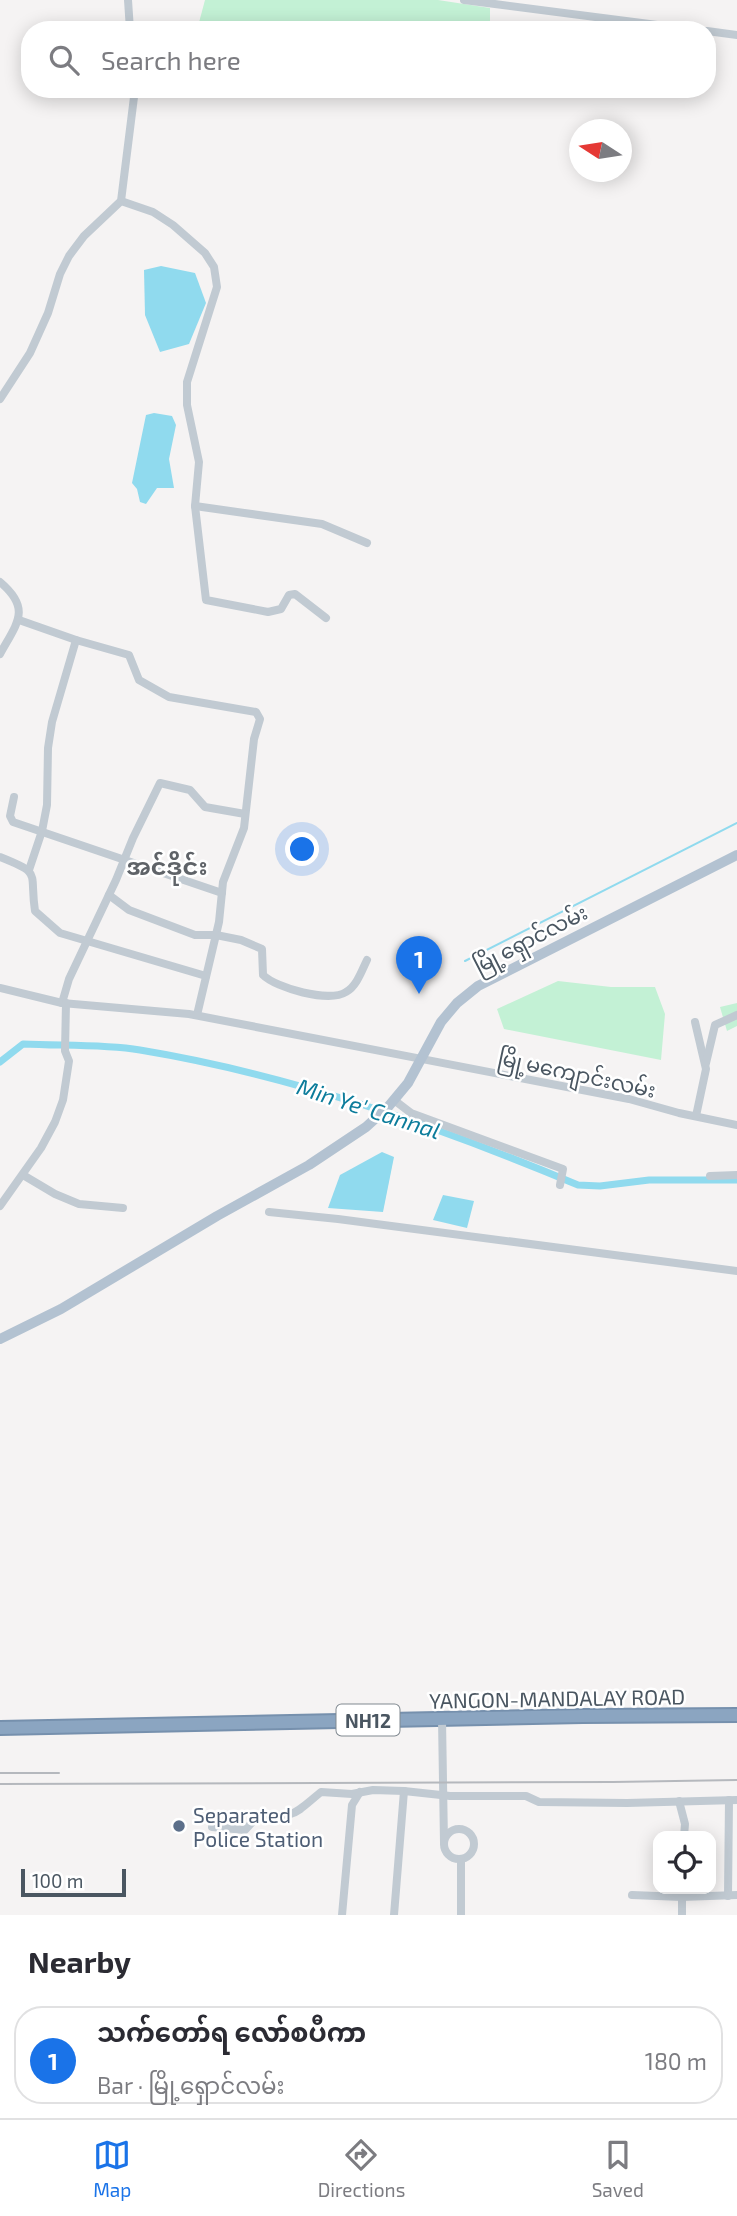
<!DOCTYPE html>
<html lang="en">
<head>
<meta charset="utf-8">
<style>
  :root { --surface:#fff; --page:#f7f7f7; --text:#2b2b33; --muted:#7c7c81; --line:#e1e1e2; --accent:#1a73e8 }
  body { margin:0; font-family:"Exo 2","Noto Sans Myanmar",sans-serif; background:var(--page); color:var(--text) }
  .controls { position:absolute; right:21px; bottom:21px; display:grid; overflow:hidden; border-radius:14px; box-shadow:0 4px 18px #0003 }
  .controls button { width:63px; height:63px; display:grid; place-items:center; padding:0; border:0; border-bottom:2px solid var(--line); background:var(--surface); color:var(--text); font:35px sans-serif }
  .compass { position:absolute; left:569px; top:119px; width:63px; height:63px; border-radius:50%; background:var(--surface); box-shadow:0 4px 18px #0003; rotate:282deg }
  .scale { position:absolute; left:21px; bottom:18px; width:105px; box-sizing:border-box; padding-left:7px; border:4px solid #4a5661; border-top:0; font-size:19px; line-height:24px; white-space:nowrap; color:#4a5661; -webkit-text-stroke:5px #fff; paint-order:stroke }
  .you { position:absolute; left:303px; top:850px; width:24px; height:24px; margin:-18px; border:5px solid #fff; border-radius:50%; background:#1a73e8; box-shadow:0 0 0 10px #1a73e833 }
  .badge { display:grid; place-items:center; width:46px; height:46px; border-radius:50%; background:var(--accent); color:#fff; font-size:23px; font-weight:700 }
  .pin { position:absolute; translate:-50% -58px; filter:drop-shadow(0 2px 4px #0008) }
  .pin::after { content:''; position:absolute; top:37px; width:24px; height:21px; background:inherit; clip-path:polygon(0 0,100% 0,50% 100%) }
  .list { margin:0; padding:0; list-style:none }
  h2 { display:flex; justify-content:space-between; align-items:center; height:91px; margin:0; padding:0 28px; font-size:30px }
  h2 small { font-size:23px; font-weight:400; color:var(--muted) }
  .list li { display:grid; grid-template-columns:46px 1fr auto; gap:21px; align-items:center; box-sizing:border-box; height:98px; margin:0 14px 14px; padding:0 14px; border:2px solid var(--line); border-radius:28px }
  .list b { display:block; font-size:26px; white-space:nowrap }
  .list p { margin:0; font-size:23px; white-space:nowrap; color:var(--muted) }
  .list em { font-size:23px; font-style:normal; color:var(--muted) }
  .icon { flex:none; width:38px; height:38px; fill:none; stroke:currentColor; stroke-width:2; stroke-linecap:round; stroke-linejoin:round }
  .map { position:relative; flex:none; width:737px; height:1915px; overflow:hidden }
  .search { position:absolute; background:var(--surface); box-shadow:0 4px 18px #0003; left:21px; right:21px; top:21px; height:77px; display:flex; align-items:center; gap:18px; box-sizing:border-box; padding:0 24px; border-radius:28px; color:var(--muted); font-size:26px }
  .sheet { height:203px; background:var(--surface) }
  nav { display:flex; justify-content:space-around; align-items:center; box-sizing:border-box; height:98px; border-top:2px solid var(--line); background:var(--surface); font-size:19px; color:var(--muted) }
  nav a { display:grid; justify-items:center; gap:4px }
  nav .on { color:var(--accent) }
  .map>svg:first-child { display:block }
</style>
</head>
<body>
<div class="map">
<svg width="737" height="1915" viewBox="0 0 737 1915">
  <rect width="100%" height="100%" fill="#f5f3f3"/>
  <!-- green -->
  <g fill="#c3f1d5">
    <path d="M205,0H438L490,8V30H197Z"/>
    <path d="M558,981L611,987H655L665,1014L661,1060L504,1029L497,1009Z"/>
    <path d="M737,1003V1026L727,1031L720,1007Z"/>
  </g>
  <!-- water -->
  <g fill="#90daee">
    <path d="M161,266L195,273L206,303L189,344L160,352L145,315L144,270Z"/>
    <path d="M154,413L172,416L176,425L169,459L174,488H157L146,504L140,502L137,489L132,483L146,415Z"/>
    <path d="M382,1152L394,1157L383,1212L328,1208L340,1175Z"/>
    <path d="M443,1195L474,1201L467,1228L433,1220Z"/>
  </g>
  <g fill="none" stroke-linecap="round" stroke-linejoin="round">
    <!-- stream -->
    <path stroke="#90daee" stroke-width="2" d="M465,961L737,823"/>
    <!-- canal -->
    <path stroke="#90daee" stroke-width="7" d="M0,1062L23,1044C61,1046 102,1044 140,1050C291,1075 437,1126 578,1185L600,1186L649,1180H737"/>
    <!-- highway casing -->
    <g stroke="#7690ad" stroke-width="16">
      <path id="highway" d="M0,1728L583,1716L737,1715"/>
    </g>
    <!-- minor -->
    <g stroke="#c1cad2" stroke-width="8">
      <path d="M128,0L130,30"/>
      <path d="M464,0L696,30"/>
      <path d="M707,31L737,35"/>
      <path d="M121,201L153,212L173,225L205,253L214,267L217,287L187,382V405L199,462L195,506L206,600L268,612L281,609L289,595L295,594L326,618"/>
      <path d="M0,399L30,353L48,313L60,274L69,256L84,236L121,201L135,89"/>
      <path d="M195,506L322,524L367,543"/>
      <path d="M0,582C32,609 17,623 0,654"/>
      <path d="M19,620L76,640L129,655L139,680L169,697L256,712L260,719L254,739L244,828L223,882L219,922L197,1015"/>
      <path d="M14,797L10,816L13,822L222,893"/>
      <path d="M0,857C43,874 29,871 35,911L60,933L206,976"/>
      <path d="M29,870L42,831L47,805L48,748L52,722L76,640"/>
      <path d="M109,895L129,910L195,935H216L241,940L262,949L263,975C276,988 329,1003 346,992C357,986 362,970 367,960"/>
      <path d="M0,988L62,1003L189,1014L629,1099L679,1113L737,1125"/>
      <path d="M62,1003L69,979L116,880L133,838L160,783L190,790L205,807L245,814"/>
      <path d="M695,1022L706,1069L696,1116"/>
      <path d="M706,1063L715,1025L737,1015"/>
      <path d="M394,1100L411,1113L563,1169L560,1185"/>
      <path d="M23,1175L55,1194L79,1204L123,1208"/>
      <path d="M710,1176L737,1175"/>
      <path d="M0,1206L41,1148L55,1122L63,1100L69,1061L65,1051L66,1003"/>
      <path d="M269,1212L338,1219L737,1271"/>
      <path d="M442,1719L444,1843"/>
      <path d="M679,1801L685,1824L684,1836"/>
      <path d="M212,1827L245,1830L260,1814C296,1818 294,1814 321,1792L352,1794L373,1790L404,1791L450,1796H526L539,1802L627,1803L737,1800"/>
      <circle cx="459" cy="1844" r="15"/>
      <path d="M461,1859V1915"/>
      <path d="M682,1889V1915"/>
      <path d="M632,1895L682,1897L737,1895"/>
      <path d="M728,1896L729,1800"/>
      <path d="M342,1915L352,1805L360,1792"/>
      <path d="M394,1915L404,1791"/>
    </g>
    <!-- major -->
    <path stroke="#b3c2d1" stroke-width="10" d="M0,1339L61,1309L217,1216L309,1165L366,1127L388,1107L408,1083L441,1022L457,1003L478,986L737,855"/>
    <!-- highway -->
    <use href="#highway" stroke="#8ba5c1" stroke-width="12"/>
    <!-- rail -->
    <g stroke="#b5b8bd" stroke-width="2">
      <path d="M0,1773H59"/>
      <path d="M0,1784L613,1782L737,1780"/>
    </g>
  </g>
  <!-- markers -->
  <circle fill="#5c6f8a" stroke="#fff" stroke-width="2.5" cx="179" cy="1826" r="7"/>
  <g text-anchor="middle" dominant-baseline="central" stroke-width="5" stroke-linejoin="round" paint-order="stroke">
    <!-- shield labels -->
    <rect fill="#fff" stroke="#808990" stroke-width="2" x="336.5" y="1704.5" width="63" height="31" rx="5"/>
    <g font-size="19" font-weight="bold" fill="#4a5661">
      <text x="368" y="1720">NH12</text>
    </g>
    <!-- street labels -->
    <g font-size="21" fill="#4a5661" stroke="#fff">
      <text transform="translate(530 938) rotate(-27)">မြို့ရှောင်လမ်း</text>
      <text transform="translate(577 1073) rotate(12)">မြို့မကျောင်းလမ်း</text>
      <text transform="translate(557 1698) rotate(-1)">YANGON-MANDALAY ROAD</text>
    </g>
    <!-- service labels -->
    <g font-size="21" fill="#4e5e75" stroke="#fff" text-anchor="start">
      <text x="193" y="1814">Separated<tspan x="193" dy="24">Police Station</tspan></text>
    </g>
    <!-- water labels -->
    <g font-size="23" font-style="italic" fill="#0c7c9b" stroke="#fff">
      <text transform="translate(369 1108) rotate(18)">Min Ye' Cannal</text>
    </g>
    <!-- quarter labels -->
    <g font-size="24" font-weight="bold" fill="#5f6368" stroke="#fff">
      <text x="167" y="865">အင်ဒိုင်း</text>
    </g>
  </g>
</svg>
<div class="controls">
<button><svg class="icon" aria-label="locate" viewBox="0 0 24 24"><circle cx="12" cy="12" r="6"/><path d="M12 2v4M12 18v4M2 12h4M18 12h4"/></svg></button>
</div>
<svg class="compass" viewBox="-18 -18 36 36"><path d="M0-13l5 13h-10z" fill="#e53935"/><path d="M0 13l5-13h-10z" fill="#7c7c81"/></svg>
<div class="scale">100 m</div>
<div class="you"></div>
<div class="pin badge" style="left:419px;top:994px">1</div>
<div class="search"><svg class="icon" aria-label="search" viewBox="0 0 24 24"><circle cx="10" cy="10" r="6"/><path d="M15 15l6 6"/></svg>Search here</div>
</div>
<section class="sheet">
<h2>Nearby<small></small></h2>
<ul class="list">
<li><span class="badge">1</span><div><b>သက်တော်ရ လော်စပီကာ</b><p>Bar · မြို့ရှောင်လမ်း</p></div><em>180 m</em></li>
</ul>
</section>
<nav>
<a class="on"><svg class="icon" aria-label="map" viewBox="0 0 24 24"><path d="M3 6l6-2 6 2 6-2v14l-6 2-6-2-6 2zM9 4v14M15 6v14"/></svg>Map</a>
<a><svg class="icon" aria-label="directions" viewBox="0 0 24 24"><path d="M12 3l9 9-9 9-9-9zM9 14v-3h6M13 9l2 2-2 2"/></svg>Directions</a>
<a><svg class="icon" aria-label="saved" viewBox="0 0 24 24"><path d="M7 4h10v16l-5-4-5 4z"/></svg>Saved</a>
</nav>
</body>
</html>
